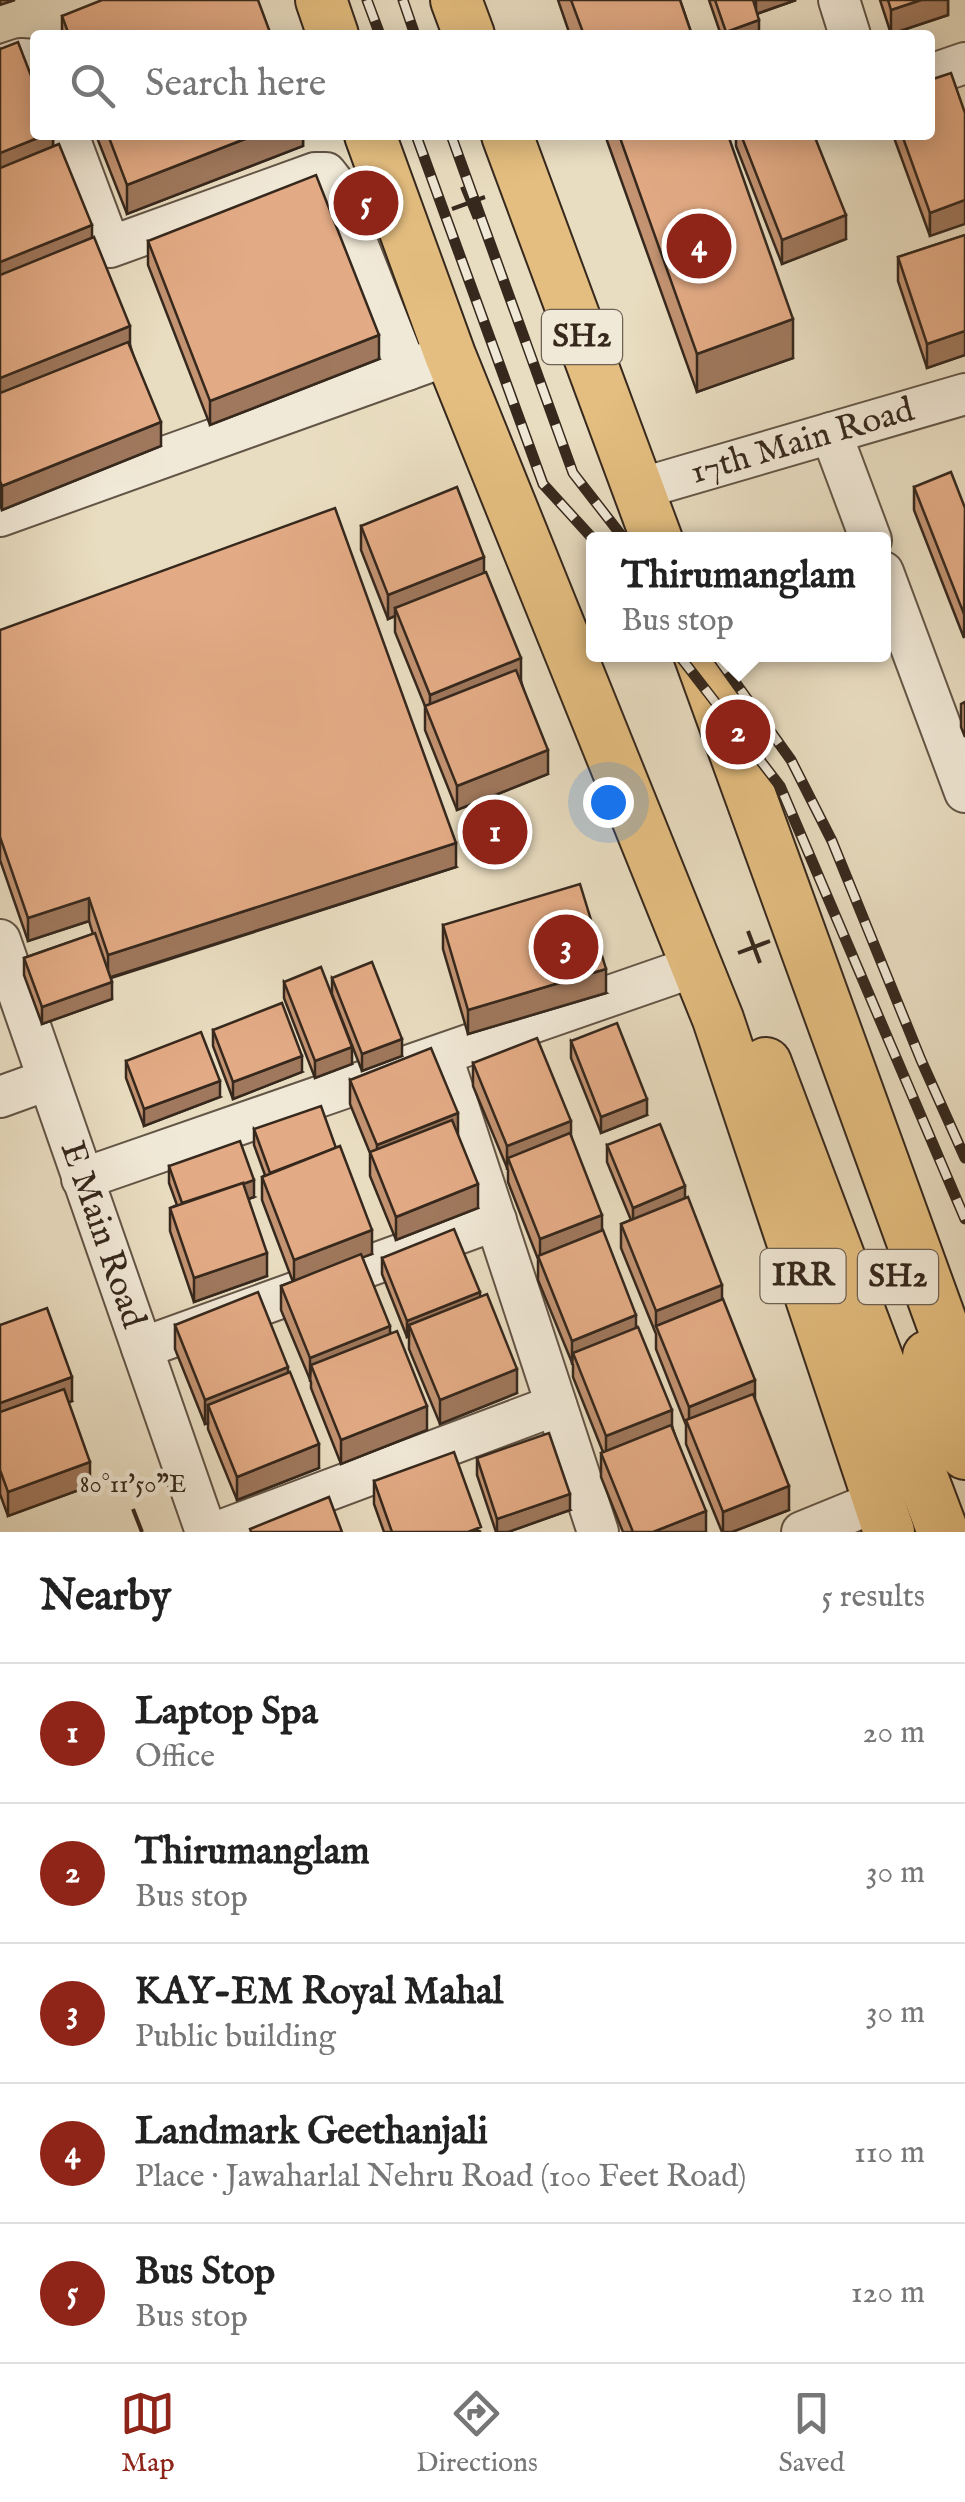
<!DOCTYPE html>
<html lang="en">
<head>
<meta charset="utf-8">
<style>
  :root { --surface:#fff; --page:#f2f2f2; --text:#222; --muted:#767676; --line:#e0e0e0; --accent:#8f2418 }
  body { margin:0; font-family:"IM FELL English",serif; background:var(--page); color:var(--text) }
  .you { position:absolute; left:608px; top:802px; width:35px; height:35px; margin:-25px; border:8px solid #fff; border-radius:50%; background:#1a73e8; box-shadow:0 0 0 15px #1a73e833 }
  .badge { display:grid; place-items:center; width:65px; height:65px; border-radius:50%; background:var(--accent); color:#fff; font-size:32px; font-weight:700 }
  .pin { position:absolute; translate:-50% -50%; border:5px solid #fff; box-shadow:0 2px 10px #0006 }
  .popup { position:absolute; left:586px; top:532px; width:305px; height:130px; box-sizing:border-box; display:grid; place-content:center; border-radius:10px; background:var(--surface); filter:drop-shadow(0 2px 8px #0005); font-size:32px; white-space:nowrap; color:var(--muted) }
  .popup b { font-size:38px; color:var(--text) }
  .popup::after { content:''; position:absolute; left:50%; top:100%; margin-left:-20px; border:20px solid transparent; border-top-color:var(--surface) }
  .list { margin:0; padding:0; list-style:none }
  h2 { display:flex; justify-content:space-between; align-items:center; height:130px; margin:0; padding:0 40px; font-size:42px }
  h2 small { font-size:32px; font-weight:400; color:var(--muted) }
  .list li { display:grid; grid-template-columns:65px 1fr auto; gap:30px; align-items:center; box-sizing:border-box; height:140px; padding:0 40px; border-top:2px solid var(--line) }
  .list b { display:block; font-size:38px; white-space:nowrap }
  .list p { margin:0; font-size:32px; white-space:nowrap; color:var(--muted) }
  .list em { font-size:32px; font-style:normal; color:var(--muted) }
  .icon { flex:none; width:55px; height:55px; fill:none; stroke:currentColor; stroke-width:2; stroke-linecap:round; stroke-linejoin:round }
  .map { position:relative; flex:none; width:965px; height:1532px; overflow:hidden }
  .search { position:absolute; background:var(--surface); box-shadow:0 5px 25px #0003; left:30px; right:30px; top:30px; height:110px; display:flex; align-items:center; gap:25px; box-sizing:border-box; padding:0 35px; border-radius:10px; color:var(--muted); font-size:38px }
  .sheet { height:830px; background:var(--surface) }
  nav { display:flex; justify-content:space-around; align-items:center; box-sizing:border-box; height:140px; border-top:2px solid var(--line); background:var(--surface); font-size:28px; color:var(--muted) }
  nav a { display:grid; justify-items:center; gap:5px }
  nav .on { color:var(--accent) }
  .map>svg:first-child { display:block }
</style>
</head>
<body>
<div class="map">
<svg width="965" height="1532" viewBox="0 0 965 1532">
  <rect width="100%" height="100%" fill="#e9ddc1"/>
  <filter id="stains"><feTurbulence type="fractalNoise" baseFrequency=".002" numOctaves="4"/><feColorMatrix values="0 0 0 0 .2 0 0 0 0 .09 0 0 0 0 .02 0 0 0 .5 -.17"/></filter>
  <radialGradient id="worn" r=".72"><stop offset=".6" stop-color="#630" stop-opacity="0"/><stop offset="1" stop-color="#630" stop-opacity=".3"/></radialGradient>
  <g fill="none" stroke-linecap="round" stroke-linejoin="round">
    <!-- minor casing -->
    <g stroke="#635546" stroke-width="44">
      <g id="minor">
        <path d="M839,0L850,35"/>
        <path d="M0,66L21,59L35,60"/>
        <path d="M930,75L965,63"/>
        <path d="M68,135L110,247L315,173H326L333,182L407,370"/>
        <path d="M831,433L871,540"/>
        <path id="s1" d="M639,489L965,394"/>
        <path d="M0,516L429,362"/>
        <path d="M883,572L965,792"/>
        <path id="s2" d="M0,940L206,1532"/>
        <path d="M442,1057L598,1532"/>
        <path d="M0,1097L47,1080"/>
        <path d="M82,1179L696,966"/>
        <path d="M142,1348L496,1220"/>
        <path d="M217,1532L556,1405"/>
        <path d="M802,1532L878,1501"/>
      </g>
    </g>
    <!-- major casing -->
    <g stroke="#36281d" stroke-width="54">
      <g id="major">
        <path d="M321,0L333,35"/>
        <path d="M456,0L469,35"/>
        <path d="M370,135L450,355L718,1019L889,1532"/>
        <path d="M507,135L657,540"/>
        <path d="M699,654L965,1387"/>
        <path d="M766,1063L943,1532"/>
        <path d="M928,1356L965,1454"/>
      </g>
    </g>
    <!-- minor -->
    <use href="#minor" stroke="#f1e9d7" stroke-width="40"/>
    <!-- major -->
    <use href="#major" stroke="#e4be80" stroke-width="50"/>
    <!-- rail casing -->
    <g stroke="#36281d" stroke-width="11">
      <g id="rail">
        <path d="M367,0L380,35"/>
        <path d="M403,0L415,35"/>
        <path d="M416,135L543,484L594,540"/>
        <path d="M451,135L573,473L625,540"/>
        <path d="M678,654L780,786L965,1219"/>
        <path d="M715,654L791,760L832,841L921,1060L965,1158"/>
      </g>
    </g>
    <!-- rail -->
    <use href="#rail" stroke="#f1e9d7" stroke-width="8" stroke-dasharray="22" stroke-linecap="butt"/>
  </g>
  <!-- wall -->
  <g fill="#c39372" stroke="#36281d" stroke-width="2.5">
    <path d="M558,0H680L692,35H570Z"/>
    <path d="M709,0H796L757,14L759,35H721Z"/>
    <path d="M880,0H948V15L891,34Z"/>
    <path d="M62,16L271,35H62Z"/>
    <path d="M0,49L53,135V147L92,238L130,345L161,446L2,510L0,505Z"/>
    <path d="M96,135H303V146L127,214Z"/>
    <path d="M605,135H728L793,358L697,392Z"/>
    <path d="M736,135H814L846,239L782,264L736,146Z"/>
    <path d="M893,135H930V236Z"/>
    <path d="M965,235V355L927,368L898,281V257Z"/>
    <path d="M148,241L379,359L210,425L148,265Z"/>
    <path d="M914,487L965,508L964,638L914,510Z"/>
    <path d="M361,526L484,572L521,681L548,774L457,810L425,730V706L395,632V616L388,619L361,550Z"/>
    <path d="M0,630L456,867L111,978L112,999L42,1024L24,975V958L93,934L89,921L28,941L0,860Z"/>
    <path d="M965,702V737L961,727V704Z"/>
    <path d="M443,925L606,993L468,1034L443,949Z"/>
    <path d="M332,978L402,1056L362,1071L332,994Z"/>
    <path d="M284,982L352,1064L315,1078L284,998Z"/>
    <path d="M213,1030L302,1072L233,1099L213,1046Z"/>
    <path d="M571,1041L647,1115L601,1133L571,1058Z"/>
    <path d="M126,1061L220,1097L144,1126L126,1078Z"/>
    <path d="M473,1063L571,1136L602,1230L672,1426L706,1532H623L601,1477V1453L603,1452L573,1377V1365L538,1280V1259L508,1182V1170L473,1086Z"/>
    <path d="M350,1080L478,1208L396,1240L370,1176V1153L350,1104Z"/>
    <path d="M254,1129L372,1254L362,1257L427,1430L341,1464L311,1388V1382L281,1310V1286L293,1282L262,1200V1177L265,1175L254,1145Z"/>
    <path d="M607,1145L685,1198L722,1299L789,1510L732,1532H722L686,1444V1425L656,1349V1334L621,1248V1224L631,1220L607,1162Z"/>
    <path d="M169,1166L254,1197L248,1199L267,1276L194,1302L170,1231V1208L177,1205L169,1183Z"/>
    <path d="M382,1258L480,1297L517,1393L440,1424L409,1349V1336L407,1337L382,1274Z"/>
    <path d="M0,1325L72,1401L68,1402L90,1486L8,1516L0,1494Z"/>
    <path d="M175,1325L288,1373L319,1468L237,1500L208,1429V1423L205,1424L175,1349Z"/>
    <path d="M477,1458L570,1510L508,1532H496L477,1475Z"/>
    <path d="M374,1481L481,1532H384L374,1504Z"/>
  </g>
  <!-- shaded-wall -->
  <g fill="#9f785d" stroke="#36281d" stroke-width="2.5">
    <path d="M0,0H15L0,5Z"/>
    <path d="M756,0H796L756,14Z"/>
    <path d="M921,0H948V15L891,34V10Z"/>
    <path d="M759,20V35H726V32Z"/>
    <path d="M45,135H53V162L0,183V153Z"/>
    <path d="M255,135H303V146L127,214V185Z"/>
    <path d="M965,200V224L930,236V213Z"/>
    <path d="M846,215V239L782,264V240Z"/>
    <path d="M92,225V249L0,286V262Z"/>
    <path d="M793,319V358L697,392V354Z"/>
    <path d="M130,326V350L0,402V378Z"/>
    <path d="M965,331V355L927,368V344Z"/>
    <path d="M379,335V359L210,425V401Z"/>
    <path d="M161,422V446L2,510V486Z"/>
    <path d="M484,557V581L395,608V616L388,619V595Z"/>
    <path d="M521,658V681L430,718V695Z"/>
    <path d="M548,750V774L457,810V786Z"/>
    <path d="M456,843V867L108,978V955Z"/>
    <path d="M89,898V921L28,941V918Z"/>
    <path d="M606,969V993L468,1034V1010Z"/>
    <path d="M112,982V999L42,1024V1007Z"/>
    <path d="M402,1039V1056L362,1071V1054Z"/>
    <path d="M352,1047V1064L315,1078V1061Z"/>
    <path d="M302,1056V1072L233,1099V1082Z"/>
    <path d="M220,1081V1097L144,1126V1109Z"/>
    <path d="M647,1099V1115L601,1133V1117Z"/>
    <path d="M458,1113V1137L377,1169V1145Z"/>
    <path d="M571,1121V1144L508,1158L507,1170V1146Z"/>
    <path d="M254,1180V1197L182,1221V1205Z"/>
    <path d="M478,1184V1208L396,1240V1217Z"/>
    <path d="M685,1186V1203L633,1224V1208Z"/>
    <path d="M602,1215V1239L540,1260V1239Z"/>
    <path d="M372,1230V1254L294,1284V1260Z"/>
    <path d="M267,1253V1276L194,1302V1278Z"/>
    <path d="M722,1285V1309L656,1326V1311Z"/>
    <path d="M480,1292V1308L409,1325V1336L407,1337V1321Z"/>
    <path d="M636,1315V1339L573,1353L572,1365V1341Z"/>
    <path d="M390,1326V1350L311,1365L310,1382V1358Z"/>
    <path d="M288,1367V1391L208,1405V1423L205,1424V1400Z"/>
    <path d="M517,1369V1393L440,1424V1400Z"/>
    <path d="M72,1377V1401L0,1427V1403Z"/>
    <path d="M755,1380V1404L689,1426V1407Z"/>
    <path d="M427,1406V1430L341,1464V1440Z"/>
    <path d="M672,1410V1434L606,1460V1436Z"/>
    <path d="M319,1444V1468L237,1500V1477Z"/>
    <path d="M90,1462V1486L8,1516V1492Z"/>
    <path d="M789,1486V1510L732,1532H723V1512Z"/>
    <path d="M570,1494V1510L508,1532H497V1519Z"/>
    <path d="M706,1511V1532H653Z"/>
  </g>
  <!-- building -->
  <g fill="#e3ab85" stroke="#36281d" stroke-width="2.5">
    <path d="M102,0H258L271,35H69L62,16Z"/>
    <path d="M571,0H680L692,35H584Z"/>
    <path d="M715,0H753L759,20L726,32Z"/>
    <path d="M888,0H921L891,10Z"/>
    <path d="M18,42L35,86V135H45L0,153V49Z"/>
    <path d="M951,73L965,113V200L930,213L902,135H930V80Z"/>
    <path d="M108,135H255L127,185Z"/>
    <path d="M619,135H728L793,319L697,354Z"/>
    <path d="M741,135H814L846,215L782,240Z"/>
    <path d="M59,144L92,225L0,262V168Z"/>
    <path d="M316,175L379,335L210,401L148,241Z"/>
    <path d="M965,235V331L927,344L898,257Z"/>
    <path d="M94,237L130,326L0,378V275Z"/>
    <path d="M128,342L161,422L2,486L0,481V393Z"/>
    <path d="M951,472L965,508L964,614L914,487Z"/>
    <path d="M457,487L484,557L388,595L361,526Z"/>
    <path d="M335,508L456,843L108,955L89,898L28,918L0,837V630Z"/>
    <path d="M486,572L521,658L430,695L395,608Z"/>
    <path d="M516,670L548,750L457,786L425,706Z"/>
    <path d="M580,884L606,969L468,1010L443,925Z"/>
    <path d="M95,933L112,982L42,1007L24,958Z"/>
    <path d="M372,962L402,1039L362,1054L332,978Z"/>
    <path d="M321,967L352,1047L315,1061L284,982Z"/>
    <path d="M282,1003L302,1056L233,1082L213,1030Z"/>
    <path d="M617,1023L647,1099L601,1117L571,1041Z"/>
    <path d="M201,1032L220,1081L144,1109L126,1061Z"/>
    <path d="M537,1038L571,1121L507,1146L473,1063Z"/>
    <path d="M431,1048L458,1113L377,1145L350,1080Z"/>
    <path d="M321,1106L336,1148L270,1173L254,1129Z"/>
    <path d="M452,1120L478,1184L396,1217L370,1152Z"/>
    <path d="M660,1124L685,1186L633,1208L607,1145Z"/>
    <path d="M570,1133L602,1215L540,1239L508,1158Z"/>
    <path d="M240,1141L254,1180L243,1184V1183L182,1203L169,1166Z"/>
    <path d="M340,1146L372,1230L294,1260L262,1177Z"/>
    <path d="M243,1183L267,1253L194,1278L170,1208Z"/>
    <path d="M688,1197L722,1285L656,1311L621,1224Z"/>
    <path d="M454,1229L480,1292L407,1321L382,1258Z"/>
    <path d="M603,1230L636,1315L572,1341L538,1256Z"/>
    <path d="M361,1254L390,1326L310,1358L281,1286Z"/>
    <path d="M258,1292L288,1367L205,1400L175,1325Z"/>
    <path d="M487,1294L517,1369L440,1400L409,1325Z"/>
    <path d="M723,1299L755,1380L689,1407L656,1326Z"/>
    <path d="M47,1308L72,1377L0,1403V1325Z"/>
    <path d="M638,1327L672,1410L606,1436L573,1353Z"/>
    <path d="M397,1331L427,1406L341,1440L311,1365Z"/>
    <path d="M290,1372L319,1444L237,1477L208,1405Z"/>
    <path d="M64,1389L90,1462L8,1492L0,1470V1412Z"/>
    <path d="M753,1394L789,1486L723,1512L686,1420Z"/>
    <path d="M671,1425L706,1511L653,1532H633L601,1453Z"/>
    <path d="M549,1433L570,1494L497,1519L477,1458Z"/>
    <path d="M454,1452L481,1527L468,1532H392L374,1481Z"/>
    <path d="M329,1497L342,1532H251L250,1529Z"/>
  </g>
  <!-- ticks -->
  <path fill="none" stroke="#36281d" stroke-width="4" d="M462,187L475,219M452,209L485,197M748,931L760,963M738,953L770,941M133,1509L142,1532"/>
  <g text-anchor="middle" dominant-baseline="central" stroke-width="9" stroke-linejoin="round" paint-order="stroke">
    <!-- shield labels -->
    <g fill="#f1e9d7" stroke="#6e6255" stroke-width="2.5">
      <rect x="542" y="310" width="80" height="54" rx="8"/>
      <rect x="760.5" y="1249" width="85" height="54" rx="8"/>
      <rect x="858" y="1250" width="80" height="54" rx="8"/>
    </g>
    <g font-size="32" font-weight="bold" fill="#36281d">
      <text x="582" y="337">SH2</text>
      <text x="803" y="1276">IRR</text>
      <text x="898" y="1277">SH2</text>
    </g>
    <!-- street labels -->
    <g font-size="35" fill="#36281d" stroke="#f1e9d7">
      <text stroke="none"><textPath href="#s1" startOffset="170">17th Main Road</textPath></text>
      <text stroke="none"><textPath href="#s2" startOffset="312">E Main Road</textPath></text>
    </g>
  </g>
  <g font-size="25" text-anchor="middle" fill="#36281d" stroke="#f1e9d7" stroke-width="9" stroke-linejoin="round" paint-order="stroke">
    <text x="133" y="1492">80°11'50"E</text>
  </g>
  <rect width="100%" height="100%" filter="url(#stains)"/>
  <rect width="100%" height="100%" fill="url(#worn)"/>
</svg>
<div class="you"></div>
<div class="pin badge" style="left:495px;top:832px">1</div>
<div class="pin badge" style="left:738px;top:732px">2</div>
<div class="popup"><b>Thirumanglam</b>Bus stop</div>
<div class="pin badge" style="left:566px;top:947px">3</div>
<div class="pin badge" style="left:699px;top:246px">4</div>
<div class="pin badge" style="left:366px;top:203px">5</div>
<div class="search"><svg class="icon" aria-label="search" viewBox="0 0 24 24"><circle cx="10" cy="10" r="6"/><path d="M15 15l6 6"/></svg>Search here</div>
</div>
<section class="sheet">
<h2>Nearby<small>5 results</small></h2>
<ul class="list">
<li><span class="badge">1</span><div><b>Laptop Spa</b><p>Office</p></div><em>20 m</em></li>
<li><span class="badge">2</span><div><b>Thirumanglam</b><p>Bus stop</p></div><em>30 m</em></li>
<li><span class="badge">3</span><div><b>KAY-EM Royal Mahal</b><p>Public building</p></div><em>30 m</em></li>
<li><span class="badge">4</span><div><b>Landmark Geethanjali</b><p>Place · Jawaharlal Nehru Road (100 Feet Road)</p></div><em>110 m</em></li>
<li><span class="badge">5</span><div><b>Bus Stop</b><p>Bus stop</p></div><em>120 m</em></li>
</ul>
</section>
<nav>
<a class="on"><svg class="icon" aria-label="map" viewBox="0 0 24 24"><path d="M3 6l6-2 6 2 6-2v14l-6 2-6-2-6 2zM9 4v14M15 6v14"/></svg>Map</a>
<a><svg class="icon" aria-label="directions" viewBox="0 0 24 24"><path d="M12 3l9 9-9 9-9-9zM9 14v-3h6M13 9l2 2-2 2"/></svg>Directions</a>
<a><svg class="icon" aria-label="saved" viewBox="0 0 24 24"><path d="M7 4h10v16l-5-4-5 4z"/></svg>Saved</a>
</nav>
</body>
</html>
